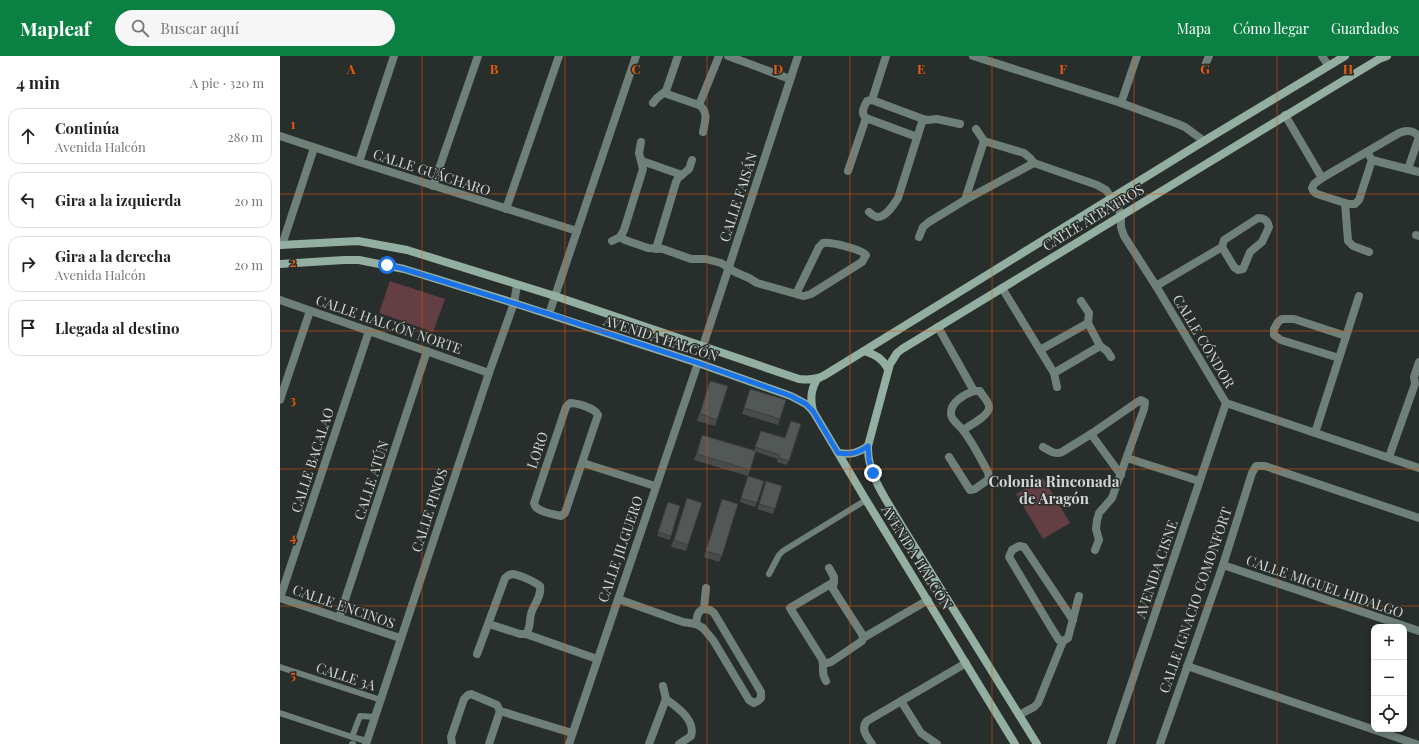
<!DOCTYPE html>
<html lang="es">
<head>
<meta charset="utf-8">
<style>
  :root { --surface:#fff; --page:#f6f6f6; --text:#222; --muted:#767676; --line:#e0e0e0; --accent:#0b8043 }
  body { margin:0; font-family:"Playfair Display",serif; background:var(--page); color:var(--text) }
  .controls { position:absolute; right:12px; bottom:12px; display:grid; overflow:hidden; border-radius:8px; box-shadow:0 2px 10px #0003 }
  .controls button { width:36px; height:36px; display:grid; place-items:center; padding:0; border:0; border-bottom:1px solid var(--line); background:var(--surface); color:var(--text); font:20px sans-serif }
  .stop { position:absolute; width:12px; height:12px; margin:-9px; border:3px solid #1a73e8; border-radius:50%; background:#fff }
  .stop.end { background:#1a73e8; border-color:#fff; box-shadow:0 1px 4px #0008 }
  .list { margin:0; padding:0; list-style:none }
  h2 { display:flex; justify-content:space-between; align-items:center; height:52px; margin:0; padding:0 16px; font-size:17px }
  h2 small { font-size:13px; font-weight:400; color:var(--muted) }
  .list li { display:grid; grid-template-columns:26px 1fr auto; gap:12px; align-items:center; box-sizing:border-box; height:56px; margin:0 8px 8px; padding:0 8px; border:1px solid var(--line); border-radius:12px }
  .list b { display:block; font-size:15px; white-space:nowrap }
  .list p { margin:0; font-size:13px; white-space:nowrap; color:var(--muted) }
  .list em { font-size:13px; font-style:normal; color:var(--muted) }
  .icon { flex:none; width:22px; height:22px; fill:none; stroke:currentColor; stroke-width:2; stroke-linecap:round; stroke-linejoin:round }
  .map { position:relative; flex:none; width:1139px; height:688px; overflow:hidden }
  header { display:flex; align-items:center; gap:24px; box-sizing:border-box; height:56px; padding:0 20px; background:var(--accent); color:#fff }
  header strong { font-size:19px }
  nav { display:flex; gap:22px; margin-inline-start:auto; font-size:14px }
  .search { width:280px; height:36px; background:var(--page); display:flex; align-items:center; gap:10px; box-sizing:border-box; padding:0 14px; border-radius:22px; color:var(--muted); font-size:15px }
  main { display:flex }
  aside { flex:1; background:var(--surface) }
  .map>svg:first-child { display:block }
</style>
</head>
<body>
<header>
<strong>Mapleaf</strong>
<div class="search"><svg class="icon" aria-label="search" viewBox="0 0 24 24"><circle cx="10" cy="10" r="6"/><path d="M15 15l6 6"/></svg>Buscar aquí</div>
<nav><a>Mapa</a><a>Cómo llegar</a><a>Guardados</a></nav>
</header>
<main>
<aside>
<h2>4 min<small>A pie · 320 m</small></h2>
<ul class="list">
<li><svg class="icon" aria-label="ahead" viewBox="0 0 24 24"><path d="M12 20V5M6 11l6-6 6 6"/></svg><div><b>Continúa</b><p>Avenida Halcón</p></div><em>280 m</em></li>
<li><svg class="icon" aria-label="left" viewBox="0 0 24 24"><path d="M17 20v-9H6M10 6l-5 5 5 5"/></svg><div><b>Gira a la izquierda</b></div><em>20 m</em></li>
<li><svg class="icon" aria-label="right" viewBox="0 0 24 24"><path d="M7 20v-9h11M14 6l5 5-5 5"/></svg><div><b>Gira a la derecha</b><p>Avenida Halcón</p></div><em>20 m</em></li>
<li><svg class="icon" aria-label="arrive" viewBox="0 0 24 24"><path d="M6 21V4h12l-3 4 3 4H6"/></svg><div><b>Llegada al destino</b></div></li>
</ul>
</aside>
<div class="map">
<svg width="1139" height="688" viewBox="0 0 1139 688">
  <rect width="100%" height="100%" fill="#282e2b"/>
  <!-- grass -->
  <g fill="#633e43">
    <path d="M110,225L165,243L153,276L99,257Z"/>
    <path d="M763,422L790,467L763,483L736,438Z"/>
  </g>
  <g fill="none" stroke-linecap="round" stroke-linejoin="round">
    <!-- lane -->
    <g stroke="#6e8077" stroke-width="6">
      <path d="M489,518L499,499L503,495L586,444"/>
      <path d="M0,611L101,644"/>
      <path d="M0,657L72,681"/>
      <path d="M87,685L72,681L80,660L95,661"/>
      <path d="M72,688H73"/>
    </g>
    <!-- street -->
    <g stroke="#6e8077" stroke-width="8">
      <path d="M448,0L510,23"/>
      <path d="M693,0L841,47L898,68L905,71L924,85"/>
      <path d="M1042,0L1048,9"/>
      <path d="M926,7L929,0"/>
      <path d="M384,37L419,49C429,56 425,66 423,76"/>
      <path d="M592,44L606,0"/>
      <path d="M373,47L377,42L386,35L398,0"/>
      <path d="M841,47L857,0"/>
      <path d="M419,49L439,0"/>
      <path d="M1005,59L1042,122"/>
      <path d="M696,73L704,85L744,97L750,102L754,107L817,129L826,134L838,151L841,160V171L844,180L876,230L946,347L1139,412"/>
      <path d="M0,80L79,106L297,175"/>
      <path d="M637,81L586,62C580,57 584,51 587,45L592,44L643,63L647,64L657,63L680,68"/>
      <path d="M1087,96L1092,104L1079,144L1075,148H1068L1037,138L1034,136L1032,132L1034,128L1042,122L1119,77C1126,74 1134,74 1139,81L1128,113"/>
      <path d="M1092,104L1139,116"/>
      <path d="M362,105L402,119"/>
      <path d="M79,106L114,0"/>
      <path d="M568,115L586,62"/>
      <path d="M153,130L198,0"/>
      <path d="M685,144L704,85"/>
      <path d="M1065,147L1068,185L1073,190L1089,196"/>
      <path d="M226,153L279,0"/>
      <path d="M589,156C591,158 594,160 597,161C606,162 614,148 618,142L643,63"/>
      <path d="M1136,179L1139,180"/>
      <path d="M340,181L345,184L368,192L383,193L411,203H426L441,207L455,216L469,222L477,227L516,238L524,240L531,238L582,206L586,199C581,193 551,186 543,187L539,191L516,238"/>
      <path d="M639,181L643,171L649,166L685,144L754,107"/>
      <path d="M332,185L340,181L344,174L363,113L359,97L361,86"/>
      <path d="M2,189L34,92"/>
      <path d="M376,193L396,126L398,122L409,113L412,104"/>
      <path d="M876,230L942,191L944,184L978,162C985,162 988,165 989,171L982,186L970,196L963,213L958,214L954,211L942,191"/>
      <path d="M722,232L774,317L777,331"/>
      <path d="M0,244L209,317"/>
      <path d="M801,245L809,257L808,267L820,290L827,295L831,301"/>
      <path d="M269,258L356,0"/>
      <path d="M658,271L694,335H700L701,337C704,341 709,346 709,351C710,359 689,370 683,374"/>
      <path d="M423,290L518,0"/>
      <path d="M760,294L808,267"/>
      <path d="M1059,302L1001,284L994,279V273L998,266L1002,263H1014L1066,280"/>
      <path d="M774,317L820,290"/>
      <path d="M0,344L30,255"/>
      <path d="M290,347C297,347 315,352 318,359L285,457L281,460C273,458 255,456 254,447L286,351Z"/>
      <path d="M1035,377L1079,240"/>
      <path d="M811,378L841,419"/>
      <path d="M763,391C770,395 775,399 782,396L811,378L856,347L861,344L865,346L864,353L832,442L819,457L817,464L816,473L819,484L815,494"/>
      <path d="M669,401L690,434L695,433L709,423L708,416C700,402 692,385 682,373C678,368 671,364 671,358C670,346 685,338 694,335"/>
      <path d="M1109,401L1135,328L1134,321L1139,306"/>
      <path d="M847,402L919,425"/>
      <path d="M303,407L375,430"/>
      <path d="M943,509L1139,575"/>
      <path d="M549,512L554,521L553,533L582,578L583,582"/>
      <path d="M0,542L89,275"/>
      <path d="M0,542L120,582"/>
      <path d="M338,543L403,566L416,568L423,572L433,584L469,644L474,647L478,645L481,642V636L434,557L430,554L424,553"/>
      <path d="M59,562L147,295"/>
      <path d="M209,568L240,578H246L317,603"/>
      <path d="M416,568C417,561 417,555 424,553L426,532"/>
      <path d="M783,585L779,584L772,573L729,501L732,494L739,490L744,491L793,564"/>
      <path d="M197,598L225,522C227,520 230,518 233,518C240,519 255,526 260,530C262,541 253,549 251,558C249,565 251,572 246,578"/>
      <path d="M543,608L551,606L582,585L583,582L648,544"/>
      <path d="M907,610L1136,688"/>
      <path d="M546,625C540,615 545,612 542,603L510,552L554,526"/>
      <path d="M386,643C397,651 416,664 411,680L399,688"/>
      <path d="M621,645L641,677L657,688"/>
      <path d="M739,659L754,651L758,647L783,585L788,582L799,540"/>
      <path d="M86,688L209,317L234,247L237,229"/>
      <path d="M172,688L171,681L184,643L188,639L191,638L217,649L220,655L292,677"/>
      <path d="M209,688L220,655"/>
      <path d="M289,688L418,307"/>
      <path d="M369,688L386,643L383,630"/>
      <path d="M592,688C587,681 580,673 587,665L686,607"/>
      <path d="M831,688L946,347"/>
      <path d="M880,688L943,509L972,417L976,410H985L1139,462"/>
    </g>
    <!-- secondary -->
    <g stroke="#93afa2" stroke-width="8">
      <path d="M0,189L78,185L127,194L275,240L519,323C529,324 537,324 545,319L924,85L1065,0"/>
      <path d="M0,208L64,204H79L124,213L234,247L418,307L511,340L526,348L533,355L586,444L735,688"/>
      <path d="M584,295C596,299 602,302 608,313"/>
      <path d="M533,355C530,342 531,334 537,323"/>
      <path d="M559,397C571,399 578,397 588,390"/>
      <path d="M757,688L620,467C606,443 587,418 588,390L610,308L617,297L622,293L1099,3L1107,0"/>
    </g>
  </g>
  <!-- wall -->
  <g fill="#474c49">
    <path d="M430,325L437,364L435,370L417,365Z"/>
    <path d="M468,340L500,363L498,369L462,358Z"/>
    <path d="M521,368L507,409L497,406L498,403L476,396L468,420L414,404L422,379L474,395L481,375L505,382Z"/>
    <path d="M468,420L484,425L475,451L460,446Z"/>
    <path d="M486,425L502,430L493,458L477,453Z"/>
    <path d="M407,442L408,489L406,495L391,491Z"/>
    <path d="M442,443V500L439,506L424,501Z"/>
    <path d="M388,446L400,450L390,484L377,480Z"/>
  </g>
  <!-- building -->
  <g fill="#525855" stroke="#393e3c">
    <path d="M430,325L448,330L437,364L420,358Z"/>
    <path d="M470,333L506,344L500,363L464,352Z"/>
    <path d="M511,365L521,368L509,405L499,402L500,399L475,391L481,375L505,382Z"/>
    <path d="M422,379L476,395L470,414L417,398Z"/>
    <path d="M468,420L484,425L477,447L461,442Z"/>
    <path d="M486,425L502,430L495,453L479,448Z"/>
    <path d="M407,442L422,447L408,489L394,484Z"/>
    <path d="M442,443L458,448L442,500L426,495Z"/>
    <path d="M388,446L400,450L391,480L378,476Z"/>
  </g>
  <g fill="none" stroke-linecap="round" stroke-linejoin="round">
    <!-- route -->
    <path stroke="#1a73e8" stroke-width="5" d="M107,209L124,213L269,258L418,307L511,340L526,348L533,355L558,397C571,399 578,397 588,390L589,404L593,417"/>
  </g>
  <!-- grid -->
  <path fill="none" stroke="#e8590c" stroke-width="1" stroke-opacity="0.55" d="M142,0V688M285,0V688M427,0V688M570,0V688M712,0V688M854,0V688M997,0V688M0,138H1139M0,275H1139M0,413H1139M0,550H1139"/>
  <g text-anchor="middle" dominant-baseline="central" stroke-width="3" stroke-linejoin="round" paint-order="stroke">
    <!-- street labels -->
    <g font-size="14" fill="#d2d5d4" stroke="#282e2b">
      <text transform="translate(152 116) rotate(18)">CALLE GUÁCHARO</text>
      <text transform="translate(458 141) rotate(-72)">CALLE FAISÁN</text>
      <text transform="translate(813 161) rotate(-31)">CALLE ALBATROS</text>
      <text transform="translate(109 268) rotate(19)">CALLE HALCÓN NORTE</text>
      <text transform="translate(381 282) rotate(18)">AVENIDA HALCÓN</text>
      <text transform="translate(924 285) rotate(59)">CALLE CÓNDOR</text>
      <text transform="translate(257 394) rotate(-71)">LORO</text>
      <text transform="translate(32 404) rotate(-72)">CALLE BACALAO</text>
      <text transform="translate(91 424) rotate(-72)">CALLE ATÚN</text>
      <text transform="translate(149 454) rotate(-72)">CALLE PINOS</text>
      <text transform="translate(340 493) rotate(-71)">CALLE JILGUERO</text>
      <text transform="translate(637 501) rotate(58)">AVENIDA HALCÓN</text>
      <text transform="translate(876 513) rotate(-71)">AVENIDA CISNE</text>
      <text transform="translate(1045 530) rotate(19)">CALLE MIGUEL HIDALGO</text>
      <text transform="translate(915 544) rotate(-71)">CALLE IGNACIO COMONFORT</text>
      <text transform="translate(64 550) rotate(19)">CALLE ENCINOS</text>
      <text transform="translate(66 620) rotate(18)">CALLE 3A</text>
    </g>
    <!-- neighbourhood labels -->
    <g font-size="15" font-weight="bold" fill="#d2d5d4" stroke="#282e2b">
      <text x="774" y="425">Colonia Rinconada<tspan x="774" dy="17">de Aragón</tspan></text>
    </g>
  </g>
  <g font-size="13" text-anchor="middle" font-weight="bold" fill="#e8590c" stroke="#282e2b" stroke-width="3" stroke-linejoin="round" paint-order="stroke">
    <text x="71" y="18">A</text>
    <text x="214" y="18">B</text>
    <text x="356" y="18">C</text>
    <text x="498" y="18">D</text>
    <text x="641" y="18">E</text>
    <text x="783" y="18">F</text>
    <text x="925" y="18">G</text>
    <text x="1068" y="18">H</text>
    <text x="13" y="73">1</text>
    <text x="13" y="211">2</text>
    <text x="13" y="349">3</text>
    <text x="13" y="486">4</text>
    <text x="13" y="624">5</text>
  </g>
</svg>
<div class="controls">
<button>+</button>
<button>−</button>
<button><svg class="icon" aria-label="locate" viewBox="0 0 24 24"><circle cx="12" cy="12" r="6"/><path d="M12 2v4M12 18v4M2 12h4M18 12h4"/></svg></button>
</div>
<div class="stop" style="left:107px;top:209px"></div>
<div class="stop end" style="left:593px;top:417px"></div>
</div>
</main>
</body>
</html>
